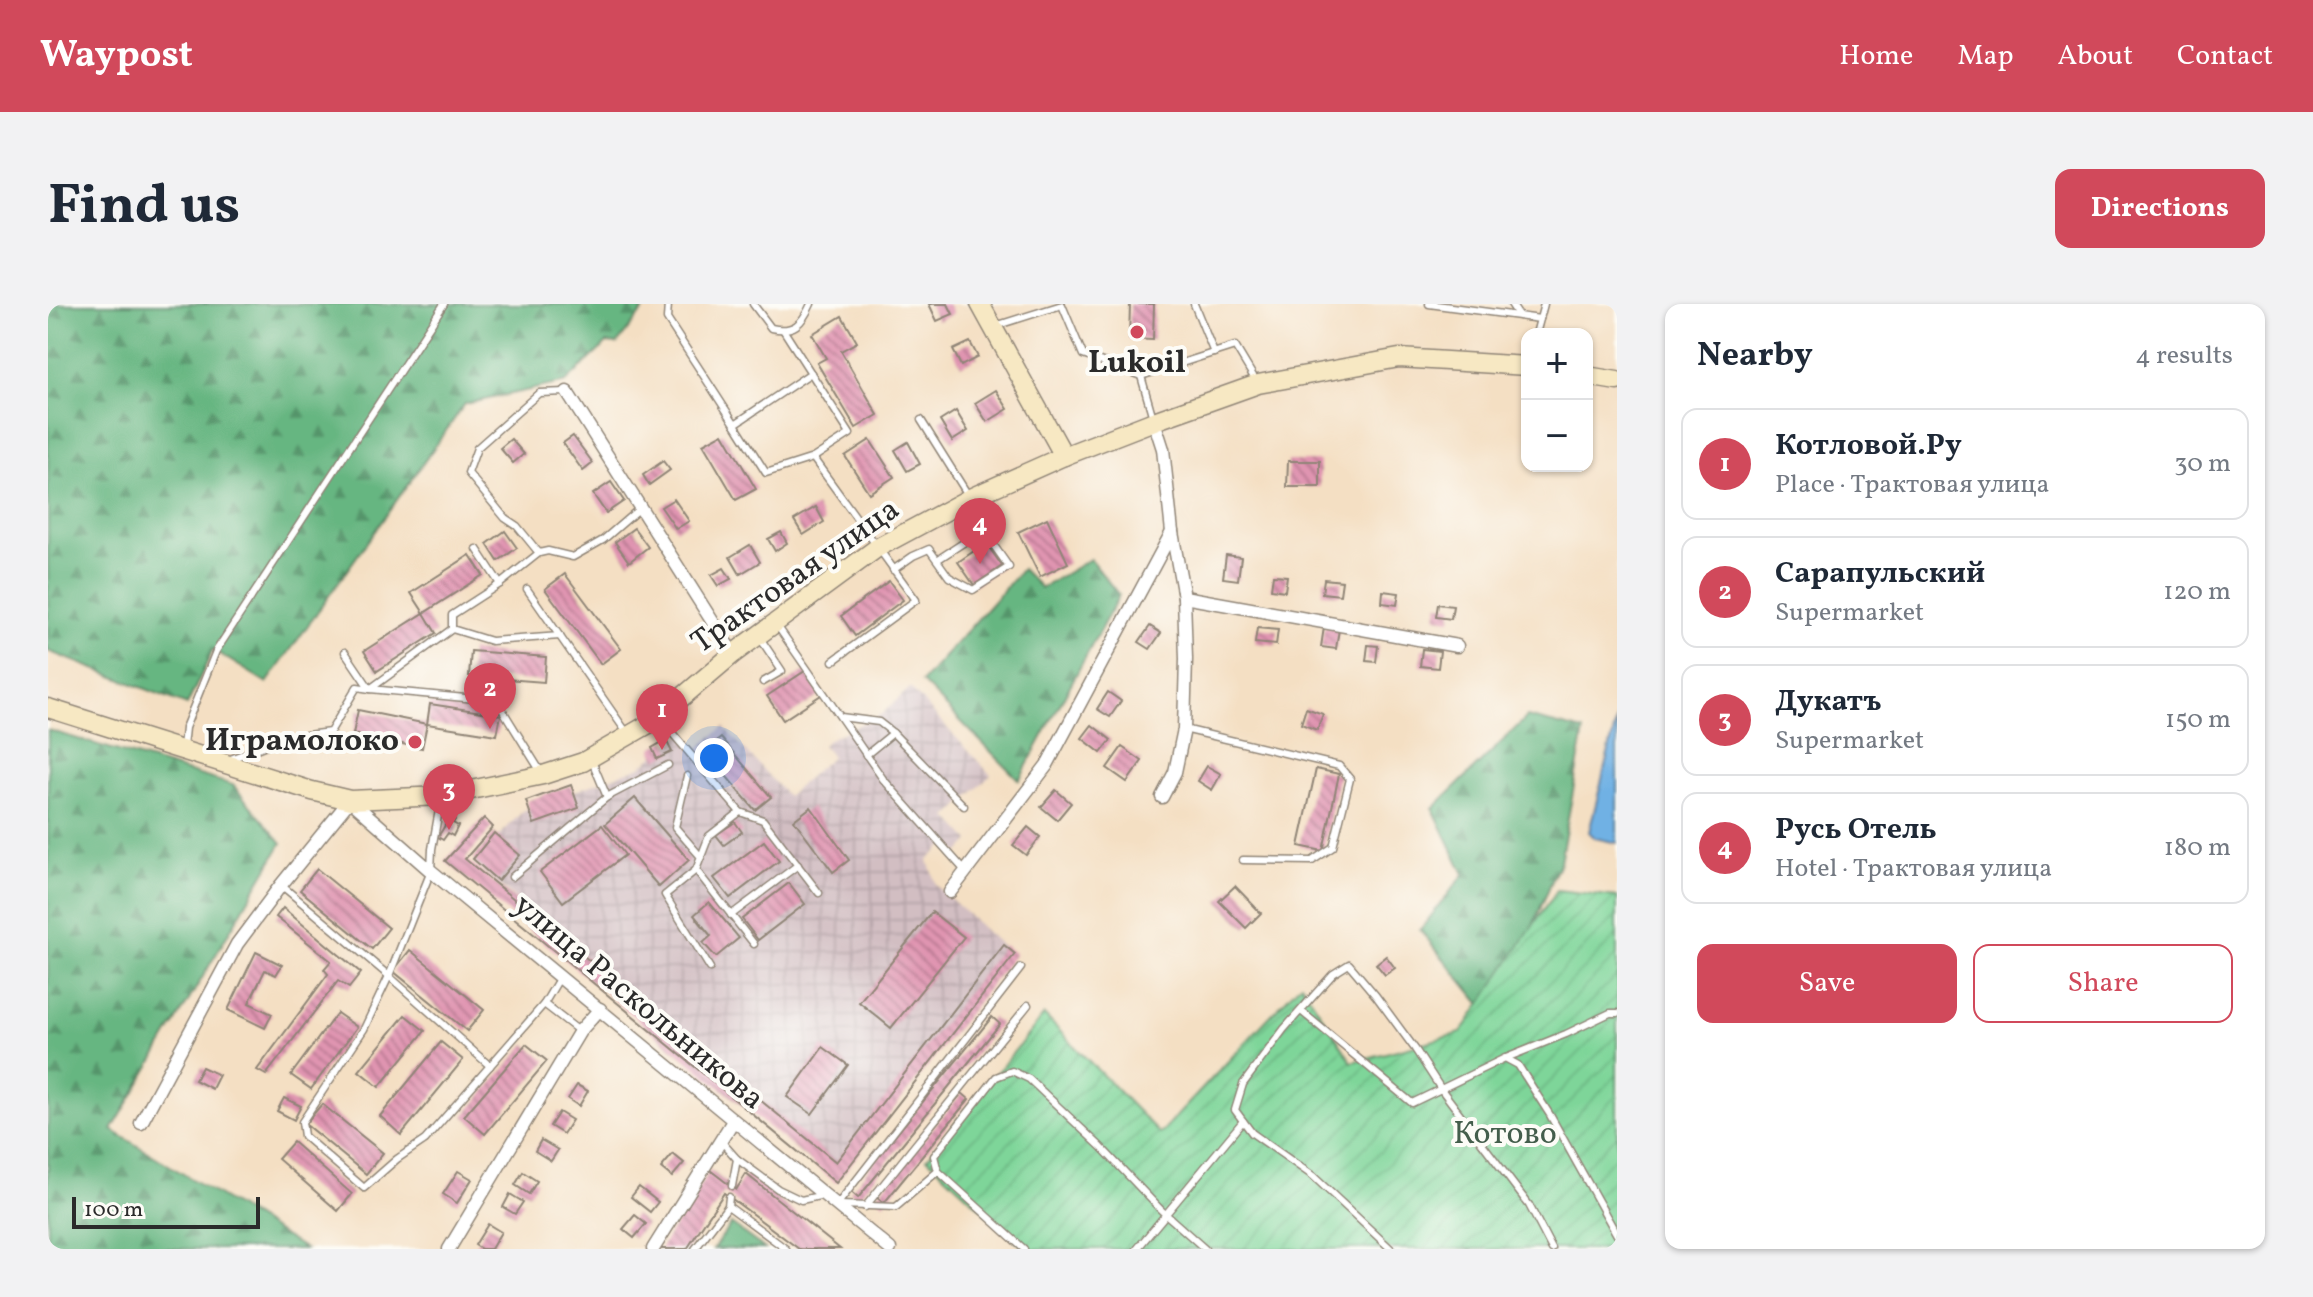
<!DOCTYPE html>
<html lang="en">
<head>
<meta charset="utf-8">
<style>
  :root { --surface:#fff; --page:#f2f2f3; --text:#1f2937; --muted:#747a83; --line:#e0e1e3; --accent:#d1495b }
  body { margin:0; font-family:Vollkorn,serif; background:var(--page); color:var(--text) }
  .controls { position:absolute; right:24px; top:24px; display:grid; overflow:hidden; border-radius:16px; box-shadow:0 2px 6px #0004 }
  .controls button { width:72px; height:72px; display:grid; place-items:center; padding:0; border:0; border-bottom:2px solid var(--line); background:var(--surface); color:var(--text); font:40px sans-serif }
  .scale { position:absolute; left:24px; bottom:20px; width:188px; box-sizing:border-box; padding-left:8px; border:4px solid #2b2b2b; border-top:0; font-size:22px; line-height:28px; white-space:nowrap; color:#2b2b2b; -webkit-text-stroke:6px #fdfcf7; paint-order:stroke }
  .you { position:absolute; left:666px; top:454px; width:28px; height:28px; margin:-20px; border:6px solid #fff; border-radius:50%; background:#1a73e8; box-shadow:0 0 0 12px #1a73e833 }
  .badge { display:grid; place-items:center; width:52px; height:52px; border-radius:50%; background:var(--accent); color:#fff; font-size:26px; font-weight:700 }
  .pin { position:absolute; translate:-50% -66px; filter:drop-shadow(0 2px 4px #0008) }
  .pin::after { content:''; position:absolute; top:42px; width:28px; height:24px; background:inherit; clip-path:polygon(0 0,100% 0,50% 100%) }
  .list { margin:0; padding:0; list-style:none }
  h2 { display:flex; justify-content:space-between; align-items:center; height:104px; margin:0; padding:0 32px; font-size:34px }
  h2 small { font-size:26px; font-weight:400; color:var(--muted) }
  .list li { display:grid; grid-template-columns:52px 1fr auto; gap:24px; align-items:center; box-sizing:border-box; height:112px; margin:0 16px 16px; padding:0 16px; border:2px solid var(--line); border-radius:16px }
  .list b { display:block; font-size:30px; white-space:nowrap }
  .list p { margin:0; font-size:26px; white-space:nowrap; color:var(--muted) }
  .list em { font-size:26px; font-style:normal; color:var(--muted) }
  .actions { display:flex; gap:16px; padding:24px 32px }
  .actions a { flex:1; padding:18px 0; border:2px solid var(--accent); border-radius:16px; text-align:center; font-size:28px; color:var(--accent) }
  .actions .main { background:var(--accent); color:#fff }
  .map { position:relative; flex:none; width:1569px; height:945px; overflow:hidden; border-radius:16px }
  header { display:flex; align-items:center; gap:48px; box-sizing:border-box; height:112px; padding:0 40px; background:var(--accent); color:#fff }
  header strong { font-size:38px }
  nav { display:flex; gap:44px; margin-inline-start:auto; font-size:28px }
  .intro { display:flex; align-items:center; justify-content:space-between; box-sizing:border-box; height:192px; padding:0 48px }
  h1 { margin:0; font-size:56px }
  .button { padding:20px 36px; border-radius:16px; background:var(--accent); color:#fff; font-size:28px; font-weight:700 }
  main { display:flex; gap:48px; padding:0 48px }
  aside { flex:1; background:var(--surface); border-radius:16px; box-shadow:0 2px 6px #0004 }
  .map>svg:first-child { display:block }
</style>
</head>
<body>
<header>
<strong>Waypost</strong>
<nav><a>Home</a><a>Map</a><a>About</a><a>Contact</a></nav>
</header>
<div class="intro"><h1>Find us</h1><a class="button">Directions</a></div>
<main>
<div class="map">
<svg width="1569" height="945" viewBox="0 0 1569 945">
  <defs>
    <pattern id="industrial-grid" width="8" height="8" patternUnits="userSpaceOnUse" patternTransform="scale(2)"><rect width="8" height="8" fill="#d2bec2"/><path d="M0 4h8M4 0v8" fill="none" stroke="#b4a3a7"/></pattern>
    <pattern id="forest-firs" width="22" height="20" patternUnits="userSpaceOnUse" patternTransform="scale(2)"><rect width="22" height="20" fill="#66b681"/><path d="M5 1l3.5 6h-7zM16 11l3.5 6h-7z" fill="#54946a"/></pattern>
    <pattern id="garden-furrows" width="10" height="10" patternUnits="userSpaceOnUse" patternTransform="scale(2)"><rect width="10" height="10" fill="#7ed599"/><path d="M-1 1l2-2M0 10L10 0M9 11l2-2" fill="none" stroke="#6db784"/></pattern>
    <pattern id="building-back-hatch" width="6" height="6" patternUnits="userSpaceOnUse" patternTransform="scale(2)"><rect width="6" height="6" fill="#e094b1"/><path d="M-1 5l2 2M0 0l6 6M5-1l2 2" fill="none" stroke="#b67990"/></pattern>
  </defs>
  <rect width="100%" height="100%" fill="#fdfcf7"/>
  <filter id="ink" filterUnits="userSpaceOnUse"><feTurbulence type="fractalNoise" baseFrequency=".0125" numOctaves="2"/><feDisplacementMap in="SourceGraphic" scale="16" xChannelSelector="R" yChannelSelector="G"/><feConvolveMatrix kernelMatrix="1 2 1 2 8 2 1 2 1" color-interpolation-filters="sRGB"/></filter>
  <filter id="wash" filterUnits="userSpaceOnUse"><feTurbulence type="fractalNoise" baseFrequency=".006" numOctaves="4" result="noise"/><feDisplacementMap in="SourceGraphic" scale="32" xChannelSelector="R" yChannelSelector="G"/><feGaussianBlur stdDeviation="1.8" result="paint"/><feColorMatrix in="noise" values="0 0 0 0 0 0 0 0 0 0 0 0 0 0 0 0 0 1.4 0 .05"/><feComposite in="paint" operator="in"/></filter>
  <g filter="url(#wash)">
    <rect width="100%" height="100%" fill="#f4dfc3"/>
    <!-- industrial -->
    <path fill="url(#industrial-grid)" d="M862,384L943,471L900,513L922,537L911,549L900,538L880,556L888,581L958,646L789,864L425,559L475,507L593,462L637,428L648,446L676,423L739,492L784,452L774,441L783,434L834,410Z"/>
    <!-- forest -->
    <g fill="url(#forest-firs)" stroke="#487056" stroke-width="2">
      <path d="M0,0H600L569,40L559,39L518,78L417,100L219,379L165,346L139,401L0,347Z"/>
      <path d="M1042,255L1071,291L971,476L874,378L974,265L993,284Z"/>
      <path d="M1479,413L1536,427L1512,558L1445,715L1372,626L1416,570L1385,505Z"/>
      <path d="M0,426L185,481L234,539L64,826L257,945H0Z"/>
      <path d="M683,920L717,945H665Z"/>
    </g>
    <!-- garden -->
    <path fill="url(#garden-furrows)" stroke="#548062" stroke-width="2" d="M1509,586L1569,593V945H977L879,854L996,711L1112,830L1253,679L1304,758L1413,729Z"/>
    <!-- water -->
    <path fill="#70b1e4" stroke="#4e6e88" stroke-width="2" d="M1569,414V539L1547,534L1541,528Z"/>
    <g id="blocks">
      <!-- building -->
      <g fill="url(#building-back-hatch)">
        <path d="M881,0H900L905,10L889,17Z"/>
        <path d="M1082,0H1106L1105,36L1081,35Z"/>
        <path d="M794,12L809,38L793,47L830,111L808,124L769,59L778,54L764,30Z"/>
        <path d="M922,38L930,53L913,62L905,46Z"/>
        <path d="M948,86L960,105L939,118L927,99Z"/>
        <path d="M908,107L920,127L904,137L892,117Z"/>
        <path d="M675,129L708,185L688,196L655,140Z"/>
        <path d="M525,132L545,159L535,167L515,139Z"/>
        <path d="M463,135L476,150L465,159L452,144Z"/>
        <path d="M822,136L846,173L821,189L797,152Z"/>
        <path d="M860,138L872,160L859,167L847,146Z"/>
        <path d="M615,157L622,166L601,181L595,171Z"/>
        <path d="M1240,157H1272V183H1239Z"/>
        <path d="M563,178L576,197L558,209L545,190Z"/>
        <path d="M626,195L641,217L628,225L613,203Z"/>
        <path d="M768,203L776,218L755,231L746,216Z"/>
        <path d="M999,214L1020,259L992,273L970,228Z"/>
        <path d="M586,224L600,243L581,258L567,238Z"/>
        <path d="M457,227L469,244L450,257L439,240Z"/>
        <path d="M733,228L739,239L727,247L720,235Z"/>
        <path d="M938,239L954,262L926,281L910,258Z"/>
        <path d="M702,241L712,258L692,270L682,253Z"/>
        <path d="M422,251L435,271L376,309L363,289Z"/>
        <path d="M1178,251L1193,253L1190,276L1175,274Z"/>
        <path d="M676,264L683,275L670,282L663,271Z"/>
        <path d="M517,270L573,345L553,360L497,285Z"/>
        <path d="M1225,271L1239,272L1237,287L1223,285Z"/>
        <path d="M1276,275L1294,277L1292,291L1274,289Z"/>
        <path d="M841,277L855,296L807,332L793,312Z"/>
        <path d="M1335,287L1351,289L1349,301L1334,299Z"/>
        <path d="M1390,300L1405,302L1403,315L1388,313Z"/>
        <path d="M376,309L388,329L329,367L316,347Z"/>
        <path d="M1102,322L1113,329L1102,345L1091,338Z"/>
        <path d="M1276,323L1291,325L1288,345L1273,343Z"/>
        <path d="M1209,324L1230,326L1228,341L1207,339Z"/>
        <path d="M1320,341L1330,342L1328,358L1318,357Z"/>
        <path d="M1374,345L1392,347L1390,364L1372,362Z"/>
        <path d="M423,347L498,353L496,378L421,372Z"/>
        <path d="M757,367L773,391L735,416L719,392Z"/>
        <path d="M1060,388L1073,397L1062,413L1049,405Z"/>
        <path d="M382,400L453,411L449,431L379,420Z"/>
        <path d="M1258,404L1275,410L1269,426L1253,420Z"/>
        <path d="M310,406L379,420L374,444L305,430Z"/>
        <path d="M1044,421L1063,436L1053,449L1034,434Z"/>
        <path d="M673,434L723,493L707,506L657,447Z"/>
        <path d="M618,436L624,448L609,455L604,444Z"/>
        <path d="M1074,443L1094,457L1079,478L1059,464Z"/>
        <path d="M1159,462L1173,470L1164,486L1150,477Z"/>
        <path d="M1268,465L1291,470L1275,547L1251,542Z"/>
        <path d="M523,481L531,504L486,520L478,497Z"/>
        <path d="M1008,486L1023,499L1009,516L993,503Z"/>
        <path d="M587,494L641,556L611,583L557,520Z"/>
        <path d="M763,503L801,556L785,568L746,516Z"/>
        <path d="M402,513L407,516L405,519L410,522L405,532L400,529L395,536L390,533Z"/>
        <path d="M436,514L445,523L417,555L788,858L956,641L967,650L788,879L397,557Z"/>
        <path d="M687,518L694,528L676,541L668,531Z"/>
        <path d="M554,521L577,551L515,598L492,568Z"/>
        <path d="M980,523L992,533L978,551L965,541Z"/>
        <path d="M446,529L472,551L450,577L425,555Z"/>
        <path d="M716,537L731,557L682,594L666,574Z"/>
        <path d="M269,565L341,624L324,645L252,586Z"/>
        <path d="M741,579L757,600L710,636L694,615Z"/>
        <path d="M1187,582L1213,609L1198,624L1171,597Z"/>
        <path d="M661,598L691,634L668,653L655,639L663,632L646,611Z"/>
        <path d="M235,604L313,669L301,684L290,677L218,771L209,766L280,670L276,665L283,657L228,613Z"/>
        <path d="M884,608L916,633L843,724L811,698Z"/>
        <path d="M362,646L436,706L419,727L345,667Z"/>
        <path d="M208,648L234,661L228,671L217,666L201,699L224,710L217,724L180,706Z"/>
        <path d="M1338,652L1347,664L1337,671L1328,660Z"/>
        <path d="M289,709L309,723L263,785L243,771Z"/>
        <path d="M357,711L377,727L331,783L311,767Z"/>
        <path d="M944,713L952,720L810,894L802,887Z"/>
        <path d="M393,738L415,756L353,831L332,812Z"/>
        <path d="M478,740L499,757L437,830L416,812Z"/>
        <path d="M775,743L800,761L764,810L739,793Z"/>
        <path d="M154,763L171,771L164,785L147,776Z"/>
        <path d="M529,781L540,787L531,802L520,795Z"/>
        <path d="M914,789L921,795L836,899L828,893Z"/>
        <path d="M236,794L253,802L246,816L229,807Z"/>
        <path d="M274,800L335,849L318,870L257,820Z"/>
        <path d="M511,808L524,816L515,830L502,822Z"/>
        <path d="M493,836L510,846L503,857L487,847Z"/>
        <path d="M245,838L304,890L290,907L230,855Z"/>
        <path d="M625,850L636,859L624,873L613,864Z"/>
        <path d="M662,866L688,886L698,870L792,945H751L676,889L639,945H612Z"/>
        <path d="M410,867L424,875L409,899L395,890Z"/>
        <path d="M475,868L489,877L481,890L467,881Z"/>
        <path d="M591,883L610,898L602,908L583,893Z"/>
        <path d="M462,890L475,898L467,910L455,903Z"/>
        <path d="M587,911L598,920L586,934L575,925Z"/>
        <path d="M440,920L453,928L443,945H433L427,941Z"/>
      </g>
    </g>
  </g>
  <g filter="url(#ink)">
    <use href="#blocks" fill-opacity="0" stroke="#908577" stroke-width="2"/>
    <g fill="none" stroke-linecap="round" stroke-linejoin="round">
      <!-- lane casing -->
      <g stroke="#908577" stroke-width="9">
        <g id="lane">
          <path d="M620,0L619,15L687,120"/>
          <path d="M705,0L723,24C746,29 754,20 763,0"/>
          <path d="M1146,0L1166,49"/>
          <path d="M1381,0L1492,15"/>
          <path d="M1463,0L1471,12"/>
          <path d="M947,22L1014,1L1035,51L1093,72L1187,42L1208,77"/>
          <path d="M736,27L802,130L765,154L868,296L785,357"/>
          <path d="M1488,30L1496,0"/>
          <path d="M763,69L687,120L718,169L765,154"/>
          <path d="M1093,72L1105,114"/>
          <path d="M873,116L920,191"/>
          <path d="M429,245L452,280"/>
          <path d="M491,249L469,222L457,214L420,169L429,144L491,89L518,88"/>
          <path d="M845,266L865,252L881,245L901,273L925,286L961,263L935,226L889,256"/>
          <path d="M479,285L579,429"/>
          <path d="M728,320L835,475L918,568"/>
          <path d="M404,325L443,337L512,332"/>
          <path d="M712,334L734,367L715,378"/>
          <path d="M297,348L322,385L449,397L493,468"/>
          <path d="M793,413L831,418L845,429"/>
          <path d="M613,416L692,508L661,532L648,566L617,591L662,664"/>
          <path d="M1136,425L1291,462L1302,475L1285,543L1264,557L1195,556"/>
          <path d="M135,443L137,424L168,347L396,0"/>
          <path d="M818,451L845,429L916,502"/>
          <path d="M180,456L236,434L282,428L309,383L322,385L404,325V311L452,280L491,249L500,247L525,253L555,236L592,204"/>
          <path d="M639,472L627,523L653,553"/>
          <path d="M559,493L620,461"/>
          <path d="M393,495L384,545L383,567L341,672L316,725L254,818L256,832L316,884L349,855L377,836L496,700L512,673"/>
          <path d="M692,508L715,516L771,589"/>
          <path d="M648,566L706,640"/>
          <path d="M464,573L559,493L544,457"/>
          <path d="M233,581L341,672L442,762"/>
          <path d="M683,611L750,561"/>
          <path d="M496,700L531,727"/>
          <path d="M1253,707L1364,799L1457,754L1470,761L1502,811L1569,931"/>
          <path d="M1458,754L1518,730L1562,709H1569"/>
          <path d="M673,837L689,855L684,882"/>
          <path d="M689,855L730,885L753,896L776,891"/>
          <path d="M681,893L680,902L738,945"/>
          <path d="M789,901L973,664"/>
          <path d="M792,901L848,903L890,867"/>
          <path d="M817,903L980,701"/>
          <path d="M647,945L680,902"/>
          <path d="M976,945L890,867L886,852L948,773L964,767L981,775L1053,843L1113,906L1157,945"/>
          <path d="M1089,945L1195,817"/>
          <path d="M1343,945L1265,872L1204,829L1187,806L1195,780L1236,725L1285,670L1301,660L1328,692L1367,745L1393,785L1481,901L1504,945"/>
        </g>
      </g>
      <!-- street casing -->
      <g stroke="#908577" stroke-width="15">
        <g id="street">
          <path d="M519,88L685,350"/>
          <path d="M1106,117L1115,145L1124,228L1136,293L1138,355L1136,425L1127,468L1114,493"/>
          <path d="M1136,293L1409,342"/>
          <path d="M902,588L999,461L1124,228"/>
          <path d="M93,819L189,640L233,581L302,496L383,567L842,945"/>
          <path d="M401,945L532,727L552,705"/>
          <path d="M605,945L685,817"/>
        </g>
      </g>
      <!-- secondary casing -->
      <g stroke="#908577" stroke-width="21">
        <g id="secondary">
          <path d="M932,0L1016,152"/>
          <path d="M1539,72L1569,77"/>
          <path d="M0,404L264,487L302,496L394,492L495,471L535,458L606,417L685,350L829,244L922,194L1016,152L1106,117L1210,80L1351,54L1479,62"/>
        </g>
      </g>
      <!-- lane -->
      <use href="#lane" stroke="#fff" stroke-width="6"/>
      <!-- street -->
      <use href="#street" stroke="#fff" stroke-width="12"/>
      <!-- secondary -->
      <use href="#secondary" stroke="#f7e8c3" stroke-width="18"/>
    </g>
  </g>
  <!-- markers -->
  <g fill="#d1495b" stroke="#fdfcf7" stroke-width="3">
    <circle cx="1089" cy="28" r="8"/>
    <circle cx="367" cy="438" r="8"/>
  </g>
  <g text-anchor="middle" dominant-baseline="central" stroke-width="8" stroke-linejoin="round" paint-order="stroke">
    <!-- poi labels -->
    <g font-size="32" font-weight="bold" fill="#2b2b2b" stroke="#fdfcf7">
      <text x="1089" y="60">Lukoil</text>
      <text x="351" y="438" text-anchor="end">Играмолоко</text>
    </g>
    <!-- street labels -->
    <g font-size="32" fill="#2b2b2b" stroke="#fdfcf7">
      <text transform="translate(748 273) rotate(-35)">Трактовая улица</text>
      <text transform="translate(590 699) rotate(40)">улица Раскольникова</text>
    </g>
    <!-- park labels -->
    <g font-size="32" fill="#445e4c" stroke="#fdfcf7">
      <text x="1457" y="831">Котово</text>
    </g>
  </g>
</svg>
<div class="controls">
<button>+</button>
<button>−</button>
</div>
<div class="scale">100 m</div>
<div class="you"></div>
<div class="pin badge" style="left:614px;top:446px">1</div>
<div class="pin badge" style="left:442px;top:425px">2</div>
<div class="pin badge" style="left:401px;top:526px">3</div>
<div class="pin badge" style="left:932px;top:260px">4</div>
</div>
<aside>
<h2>Nearby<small>4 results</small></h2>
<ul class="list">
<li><span class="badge">1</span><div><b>Котловой.Ру</b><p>Place · Трактовая улица</p></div><em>30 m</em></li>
<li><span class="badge">2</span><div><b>Сарапульский</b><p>Supermarket</p></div><em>120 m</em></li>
<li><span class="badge">3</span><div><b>Дукатъ</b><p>Supermarket</p></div><em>150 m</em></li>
<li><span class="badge">4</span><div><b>Русь Отель</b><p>Hotel · Трактовая улица</p></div><em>180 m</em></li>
</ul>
<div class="actions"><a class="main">Save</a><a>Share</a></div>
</aside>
</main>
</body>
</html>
